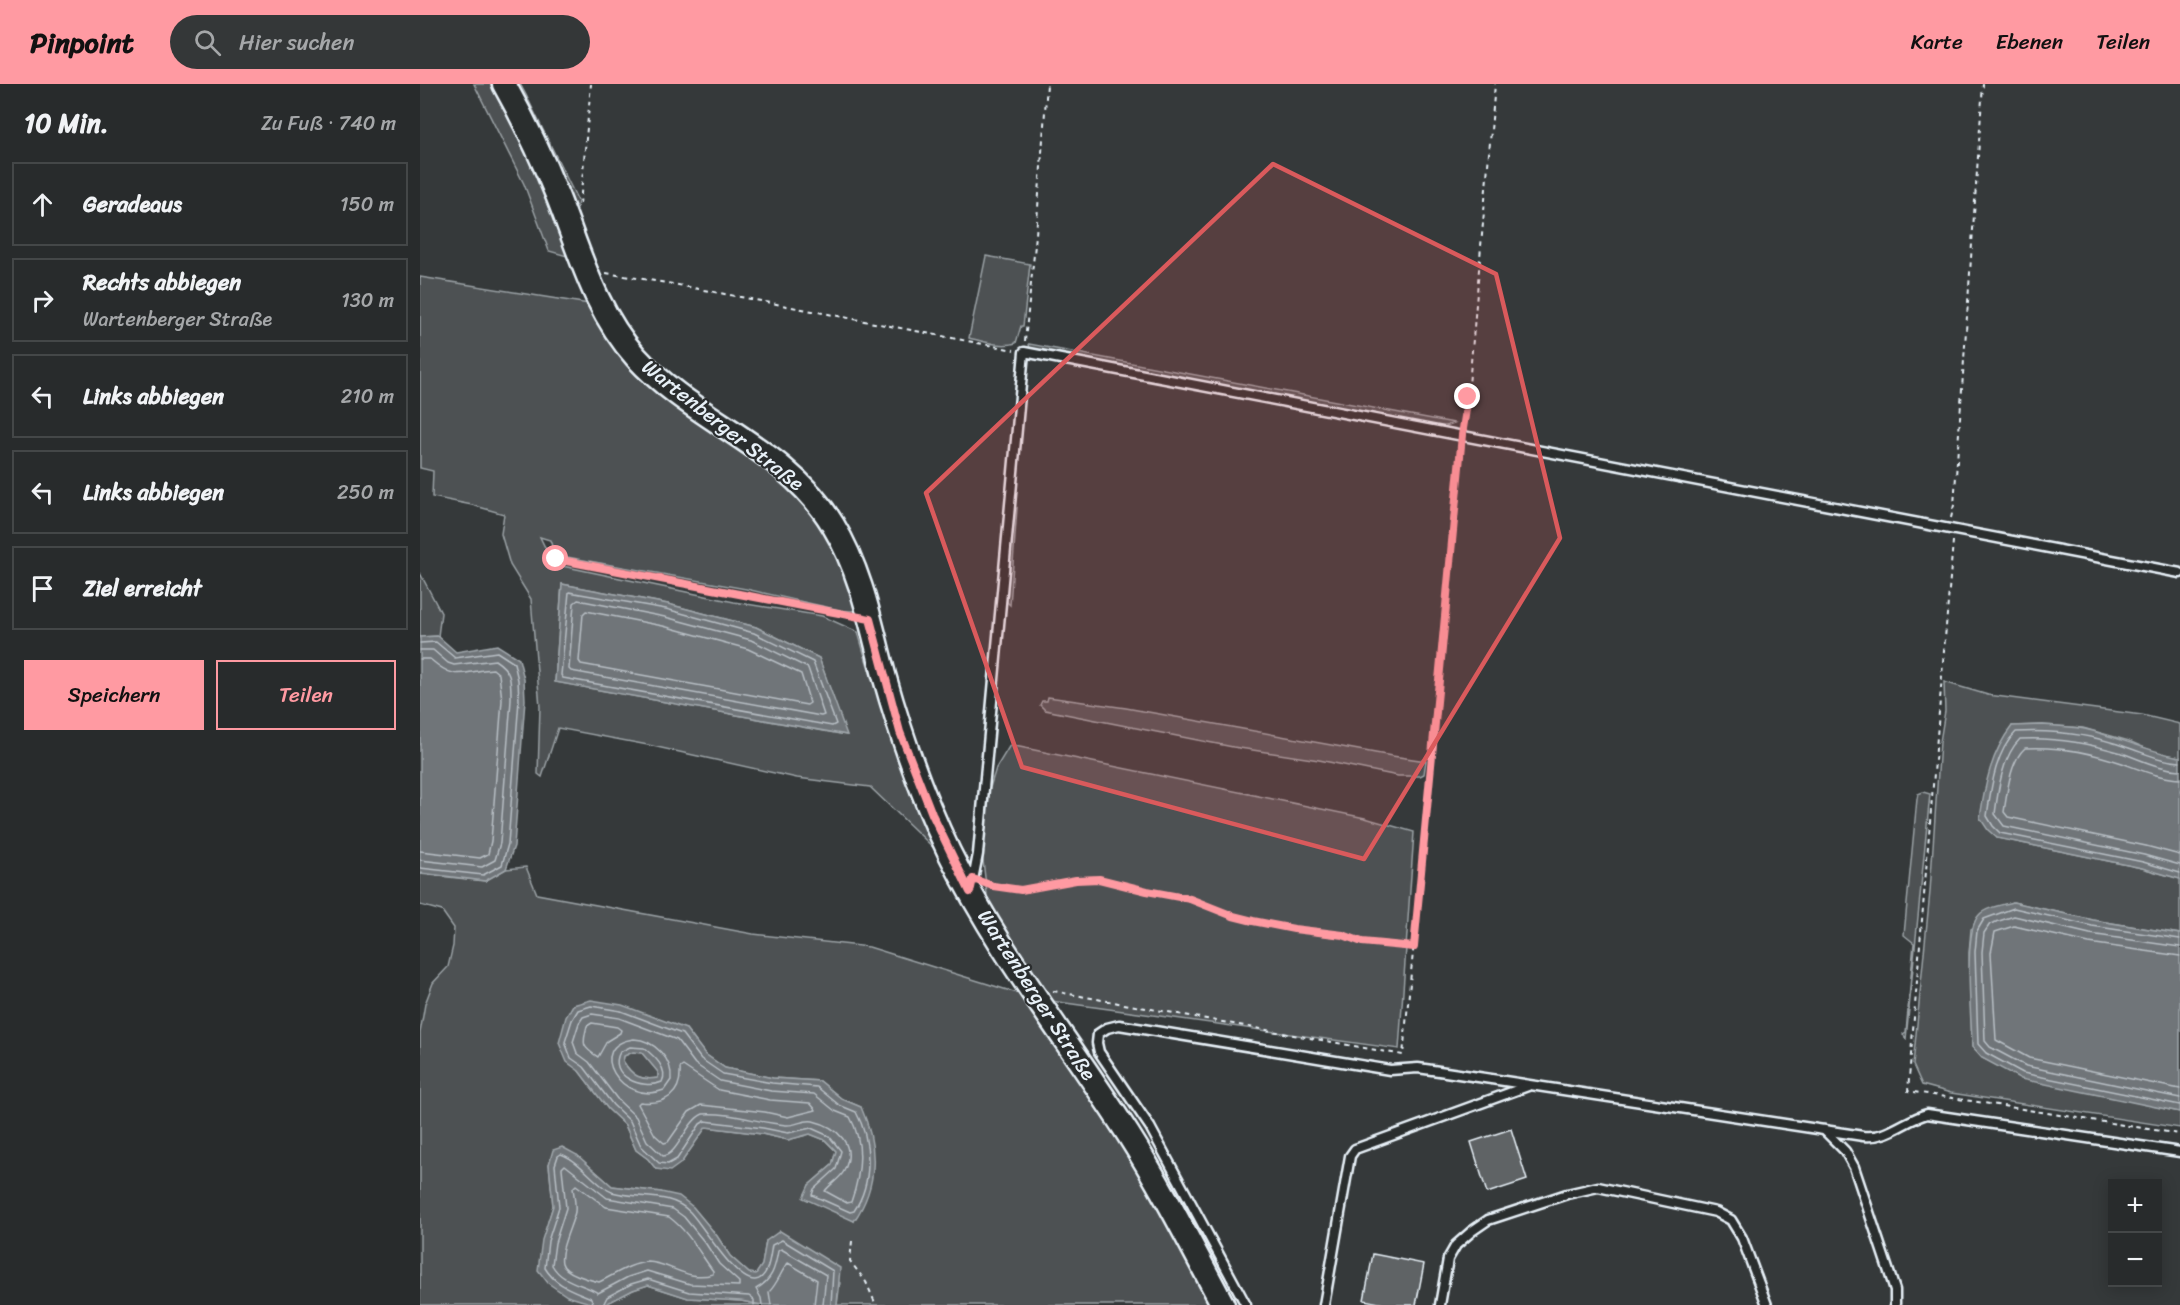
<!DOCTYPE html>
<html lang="de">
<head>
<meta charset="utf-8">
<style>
  :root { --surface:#282b2c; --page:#343738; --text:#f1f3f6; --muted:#a5a7a9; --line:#444748; --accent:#ff9aa2 }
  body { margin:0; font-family:Sriracha,sans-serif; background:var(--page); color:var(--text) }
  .controls { position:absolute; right:18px; bottom:18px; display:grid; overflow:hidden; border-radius:0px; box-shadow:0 3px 15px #0003 }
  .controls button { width:54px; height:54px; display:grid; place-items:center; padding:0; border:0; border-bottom:2px solid var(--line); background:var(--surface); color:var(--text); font:30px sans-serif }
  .stop { position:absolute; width:18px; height:18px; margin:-14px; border:4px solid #ff9aa2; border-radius:50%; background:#fff }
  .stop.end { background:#ff9aa2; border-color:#fff; box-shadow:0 2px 6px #0008 }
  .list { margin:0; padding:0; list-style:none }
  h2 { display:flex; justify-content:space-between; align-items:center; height:78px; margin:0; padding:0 24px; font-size:26px }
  h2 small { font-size:20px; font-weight:400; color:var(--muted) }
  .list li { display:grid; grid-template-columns:39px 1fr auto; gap:18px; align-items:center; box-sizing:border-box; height:84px; margin:0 12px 12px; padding:0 12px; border:2px solid var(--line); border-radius:0px }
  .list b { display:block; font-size:22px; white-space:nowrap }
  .list p { margin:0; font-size:20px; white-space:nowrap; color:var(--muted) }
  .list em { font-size:20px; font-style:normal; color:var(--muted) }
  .actions { display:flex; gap:12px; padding:18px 24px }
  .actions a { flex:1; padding:14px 0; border:2px solid var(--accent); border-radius:0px; text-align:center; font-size:21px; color:var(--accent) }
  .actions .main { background:var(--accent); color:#111 }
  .icon { flex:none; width:33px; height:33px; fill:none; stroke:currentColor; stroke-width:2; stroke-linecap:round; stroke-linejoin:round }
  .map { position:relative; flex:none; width:1760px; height:1221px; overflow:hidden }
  header { display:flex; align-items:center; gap:36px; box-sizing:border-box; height:84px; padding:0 30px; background:var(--accent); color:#111 }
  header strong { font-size:28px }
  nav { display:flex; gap:33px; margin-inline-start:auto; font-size:21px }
  .search { width:420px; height:54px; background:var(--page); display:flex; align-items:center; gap:15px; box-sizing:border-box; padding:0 21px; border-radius:33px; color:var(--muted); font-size:22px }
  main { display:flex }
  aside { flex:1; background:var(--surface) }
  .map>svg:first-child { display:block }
</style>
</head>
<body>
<header>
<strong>Pinpoint</strong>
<div class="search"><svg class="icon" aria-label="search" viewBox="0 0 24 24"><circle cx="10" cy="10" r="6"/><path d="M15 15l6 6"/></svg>Hier suchen</div>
<nav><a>Karte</a><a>Ebenen</a><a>Teilen</a></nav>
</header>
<main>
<aside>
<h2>10 Min.<small>Zu Fuß · 740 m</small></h2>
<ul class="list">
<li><svg class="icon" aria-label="ahead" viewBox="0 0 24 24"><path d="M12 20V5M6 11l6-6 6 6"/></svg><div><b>Geradeaus</b></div><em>150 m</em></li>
<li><svg class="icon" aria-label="right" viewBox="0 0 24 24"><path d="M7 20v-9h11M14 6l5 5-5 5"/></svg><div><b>Rechts abbiegen</b><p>Wartenberger Straße</p></div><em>130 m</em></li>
<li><svg class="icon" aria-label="left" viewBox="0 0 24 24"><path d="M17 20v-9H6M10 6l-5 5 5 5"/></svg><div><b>Links abbiegen</b></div><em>210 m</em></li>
<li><svg class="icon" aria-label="left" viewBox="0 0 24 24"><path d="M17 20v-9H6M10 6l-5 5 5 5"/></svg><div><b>Links abbiegen</b></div><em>250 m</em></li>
<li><svg class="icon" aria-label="arrive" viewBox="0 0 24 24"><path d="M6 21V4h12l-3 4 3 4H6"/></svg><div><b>Ziel erreicht</b></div></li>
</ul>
<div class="actions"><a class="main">Speichern</a><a>Teilen</a></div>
</aside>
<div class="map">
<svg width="1760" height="1221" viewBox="0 0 1760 1221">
  <rect width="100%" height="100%" fill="#35393a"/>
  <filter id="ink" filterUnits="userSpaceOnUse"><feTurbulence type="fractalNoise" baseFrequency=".0167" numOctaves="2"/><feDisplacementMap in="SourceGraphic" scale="12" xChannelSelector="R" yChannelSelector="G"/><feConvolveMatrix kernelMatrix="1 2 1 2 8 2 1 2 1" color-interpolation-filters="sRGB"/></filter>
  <g filter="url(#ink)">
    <!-- green -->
    <g fill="#4d5152" stroke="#9aa1a5" stroke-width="1.5" fill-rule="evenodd">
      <path d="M54,0H70L77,10C103,62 133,115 147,172L129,167L104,100Z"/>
      <path d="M93,0H100L106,11L158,117L156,129L154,130Z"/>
      <path d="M566,172L610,180L603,242H601L596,259C581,264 563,257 549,254Z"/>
      <path d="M0,193L169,220L173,230L189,254L364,394L413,458L436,522L433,527H423L326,505L135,471L130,456L120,453L133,480L314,518L402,532L438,548C459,624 488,697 520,770L450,703L377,694L228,661L138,644L122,693L118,690L120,623L111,515L90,481L81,450L84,430L52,421L12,413L13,387L0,384ZM142,500L248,520L336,543L399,574L426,651L135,598Z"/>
      <path d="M609,260L1034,339L1023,343L1001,339L615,267L610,265Z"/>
      <path d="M597,424L590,521L587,518L594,426Z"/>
      <path d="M0,489L21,529L18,552L0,553Z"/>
      <path d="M1524,598L1568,611L1722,631L1760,640V673L1734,668L1709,657L1663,644L1623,641L1592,642L1577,754L1722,784L1760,795V850L1673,836L1593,818L1551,845L1549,869L1552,963L1562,974L1578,982L1692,1013L1760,1028V1044L1531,1009L1502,1001L1493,981L1510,808L1520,658L1525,627Z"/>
      <path d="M628,613L706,624L972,672L1006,677L1004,690L1000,692H978L899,676L813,663L625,626L620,621L622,617H627Z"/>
      <path d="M590,661L945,734L994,748L979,965L631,917L569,827L562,768L569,707L576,684Z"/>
      <path d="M1503,708L1510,710L1486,955L1483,950L1486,948L1494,859L1484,851L1497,715L1498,710Z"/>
      <path d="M106,783L117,810L333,850L449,863L600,910L695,1046L795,1221H417L420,1199L346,1157L342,1181L336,1190L329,1189L310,1172L297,1152L273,1123L241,1108L192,1102L157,1071L129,1080L133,1122L128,1138L170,1219L184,1221L213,1206L228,1201L268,1214L321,1217L342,1221H0V949L5,920L13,899L28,883L33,862L34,844L22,827L0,821V790L65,797L86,785ZM266,945L285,970L305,984L353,994L400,997L422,1015L441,1023L434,1137L389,1101L412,1081L416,1067L405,1056L390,1050L368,1056L342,1050L286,1043L261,1079L236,1085L228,1075L216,1066L205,1041L188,1025L159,987Z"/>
      <path d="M213,968L222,969L238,988V994C220,997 212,992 203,977L204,972Z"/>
    </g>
    <!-- water -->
    <g fill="#707579" stroke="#a0a7ac" stroke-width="1.5" fill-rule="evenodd">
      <path d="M142,500L248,520L336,543L399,574L427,651L135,598Z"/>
      <path d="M18,552L36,568L77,561L99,575L104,595L105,616L94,762L86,785L65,797L0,789V553Z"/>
      <path d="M1623,641C1637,642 1652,642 1665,645C1698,653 1727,667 1760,673V795L1722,784L1577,754L1568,746L1560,734C1565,700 1571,669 1592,642Z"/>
      <path d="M1593,818L1673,836L1760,850V1028L1601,995L1562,974L1552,963C1552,937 1542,848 1559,831C1566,823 1583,821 1593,818Z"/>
      <path d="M171,916L202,921L266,945L285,970L305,984L353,994L400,997L422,1015L441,1023C458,1061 459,1101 434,1137L383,1114L389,1101L412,1081L416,1067L405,1056L390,1050L368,1056L342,1050L286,1043L261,1079L250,1087L236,1085L228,1075L216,1066L205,1041L188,1025L159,987L147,978L139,959L146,933L153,921ZM213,968L222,969L238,988V994C221,997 212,992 203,977L204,972Z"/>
      <path d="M142,1063L157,1071L192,1102L241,1108L259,1112L273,1123L297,1152L310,1172L329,1189L336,1190L342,1181L346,1157L360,1147L420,1184L417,1221H342L321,1217L268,1214L228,1201L213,1206L184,1221L170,1219L147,1212L128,1199L118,1186L122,1156L133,1122L129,1080L133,1066Z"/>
    </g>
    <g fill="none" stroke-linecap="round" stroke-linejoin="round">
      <!-- shore -->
      <g stroke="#b8bfc5" stroke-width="1.5">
        <path d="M149,508L246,525L334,549L393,578L416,640L412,642L143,594L141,591Z"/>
        <path d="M158,516L245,533L331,556L388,584L404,631L401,632L151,587L149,585L154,519Z"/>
        <path d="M166,527L243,542L328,565L381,590L390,619L387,621L161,580L159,577L163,530Z"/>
        <path d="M0,559L16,558L35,574L77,568L94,579L98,596L99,616L88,760L82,781L63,791L0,784"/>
        <path d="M0,566H13L28,579L34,581L75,576C92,587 91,596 91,616L80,759L75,776L62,783L0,776"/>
        <path d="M0,575H10C38,599 41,587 73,585L79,590L82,616L71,757L68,770L60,774L0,767"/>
        <path d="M1760,678C1740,677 1725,669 1706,663C1670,650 1634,646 1596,648C1575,668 1571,704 1567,732L1573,742L1580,749L1723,778L1760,789"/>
        <path d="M1760,686C1739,685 1722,676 1702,669C1668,659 1635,653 1600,655C1582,673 1578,706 1575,730L1584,742L1724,771L1760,781"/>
        <path d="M1760,695C1739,694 1721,686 1702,679C1670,668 1638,662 1605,664C1590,677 1587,709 1584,728L1588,733L1726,762L1760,771"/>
        <path d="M1760,855L1672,842L1594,824L1564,835L1557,847L1555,868L1558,960L1566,969L1603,989L1760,1021"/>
        <path d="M1760,863L1670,850L1594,832L1570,840L1564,849L1562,868L1565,957L1570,963L1606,982L1760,1014"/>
        <path d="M1760,872L1669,859L1594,842L1575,848L1571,869L1576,956L1609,974L1760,1005"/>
        <path d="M171,922L201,927L262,950L281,975L303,990L352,999L397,1003L419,1021L436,1028C452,1057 453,1099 434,1127L430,1128L392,1111L394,1105L416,1085L421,1067L409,1052L391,1044L368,1049L343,1044L285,1037L280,1040L257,1075L248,1080L239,1079L221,1062L210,1037L193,1021L164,983L151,974L145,958L152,936L158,926Z"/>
        <path d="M172,930L199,934L257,956L275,980L300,997L351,1007L394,1010L415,1027L430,1033C445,1060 441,1090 431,1118L427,1119L405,1107C410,1100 420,1095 424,1087C437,1061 418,1043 393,1037C384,1035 375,1042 366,1041C339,1039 311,1028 283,1030C266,1037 258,1071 243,1072L227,1057L216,1033L198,1016L169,978L157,969L153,958L159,939L163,933Z"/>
        <path d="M172,939L197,943L201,946L200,949L187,957L178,973C162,963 162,961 167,942Z"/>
        <path d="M214,955C234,956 253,975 251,996L244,1006C201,1023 164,961 214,955Z"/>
        <path d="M210,963L224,964C234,972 249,985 242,998C222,1007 187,991 200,968Z"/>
        <path d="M263,982L299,1006L350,1016L390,1019L396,1026L368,1033L345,1028L281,1021L269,1028L248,1058L244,1059L235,1051L218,1020L220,1018C245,1021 262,1011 260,984Z"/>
        <path d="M145,1081L187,1114L253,1125L264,1133L286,1160L299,1180L319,1198V1202L270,1200L227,1187L208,1193L178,1209C162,1199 142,1199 132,1181L135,1159L146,1124L142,1084Z"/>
        <path d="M156,1101L186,1123L249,1133C268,1147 279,1168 293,1187V1190C267,1198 249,1178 228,1178C211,1179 194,1191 179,1198C170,1196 144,1189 142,1179C139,1166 152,1141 155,1128C156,1120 154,1112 153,1104Z"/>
        <path d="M174,1221L171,1214C153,1206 136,1202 125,1184L128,1157L139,1123L135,1081L138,1072L141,1070C161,1077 177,1103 192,1108C218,1116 249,1107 270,1128C284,1143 315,1197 335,1196C349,1195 350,1171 352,1161L362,1156L413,1187L411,1221"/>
        <path d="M183,1221L187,1213L211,1200L228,1195L269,1208L329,1212L334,1216V1221"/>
        <path d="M342,1221L341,1214L336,1205C352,1196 355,1185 358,1167L361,1165L406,1191L403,1221"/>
        <path d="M351,1221L349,1208C358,1199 361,1187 368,1179L397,1196L394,1221"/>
      </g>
    </g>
    <!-- building -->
    <g fill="#5f6365" stroke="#e8f1f8" stroke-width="1.5">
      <path d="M1091,1045L1107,1096L1067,1109L1051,1058Z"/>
      <path d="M953,1170L1004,1180L996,1221H969L944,1216Z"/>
    </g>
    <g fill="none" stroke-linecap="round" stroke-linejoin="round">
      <!-- service casing -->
      <g stroke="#e8f1f8" stroke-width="13">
        <g id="service">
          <path d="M552,801L558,770L604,268L1760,489"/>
          <path d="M1404,1046L1425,1067L1434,1083L1475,1206V1221"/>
          <path d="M826,1221L730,1043L679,968L677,959L678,950L687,944L699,941L970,986L998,984L1019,987L1443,1052C1468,1055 1485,1036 1507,1030L1760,1068"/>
          <path d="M904,1221L930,1072L935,1065L1108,1002"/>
          <path d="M1020,1221L1028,1175L1036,1161L1052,1147L1068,1136L1147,1110L1178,1103L1296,1128L1311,1136L1322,1154L1347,1221"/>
        </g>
      </g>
      <!-- secondary casing -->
      <g stroke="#e8f1f8" stroke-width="27">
        <path id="secondary" d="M84,0C104,36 122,73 137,111C160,168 174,226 216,273C275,338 366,363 413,441C441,487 451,540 464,591C481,652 502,712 529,768C578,868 648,956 708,1050C743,1105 772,1163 803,1221"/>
      </g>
      <!-- path -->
      <g stroke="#e8f1f8" stroke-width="2" stroke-dasharray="4.5 4.5" stroke-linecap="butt">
        <path d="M160,120L171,0"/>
        <path d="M186,189L253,200L594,266"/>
        <path d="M605,257L616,151L627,0"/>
        <path d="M1044,341L1048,313L1075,0"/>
        <path d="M1531,434L1534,421L1563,0"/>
        <path d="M1533,457L1488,1007L1760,1050"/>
        <path d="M137,475L429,531"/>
        <path d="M567,800L601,806L656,796L679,795L727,807L770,815L813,832L833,837L874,845L923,851L942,859L994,863"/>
        <path d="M633,907L983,971L1042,364"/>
        <path d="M432,1157L430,1177L446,1198L456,1221"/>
      </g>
      <!-- service -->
      <use href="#service" stroke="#2a2d2e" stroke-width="8"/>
      <!-- secondary -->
      <use href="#secondary" stroke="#2a2d2e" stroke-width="22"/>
    </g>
  </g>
  <g fill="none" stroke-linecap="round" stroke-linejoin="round" filter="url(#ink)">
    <!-- route -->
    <path stroke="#ff9aa2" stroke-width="8" d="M136,475L450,535L480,648L512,730L550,808L553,795L573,802L601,806L656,796L679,795L727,807L770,815L813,832L833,837L874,845L923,851L942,858L994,863L1042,351L1048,313"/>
  </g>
  <!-- marked area -->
  <path fill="#da5a5c" fill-opacity="0.2" stroke="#da5a5c" stroke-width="4.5" stroke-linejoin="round" d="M853,80L1076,190L1140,454L944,775L602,683L506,409Z"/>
  <g text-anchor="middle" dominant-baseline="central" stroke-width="4.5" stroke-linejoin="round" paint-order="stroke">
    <!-- street labels -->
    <g font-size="21" fill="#e8f1f8" stroke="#2a2d2e">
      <text transform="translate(303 341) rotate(38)">Wartenberger Straße</text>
      <text transform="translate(617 911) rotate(57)">Wartenberger Straße</text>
    </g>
  </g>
</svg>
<div class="controls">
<button>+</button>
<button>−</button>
</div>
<div class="stop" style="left:136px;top:475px"></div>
<div class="stop end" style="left:1048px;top:313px"></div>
</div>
</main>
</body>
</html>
